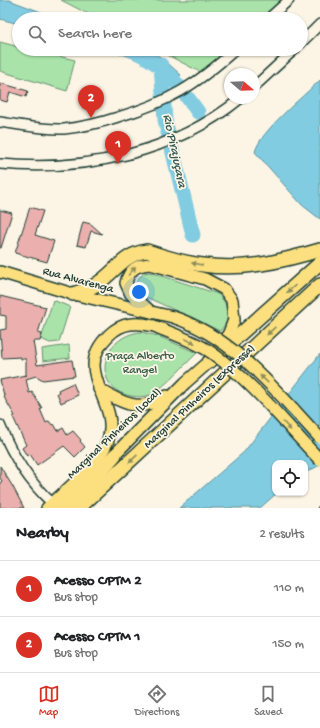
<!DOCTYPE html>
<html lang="en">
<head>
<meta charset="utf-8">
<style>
  :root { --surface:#fff; --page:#f2f2f2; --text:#202124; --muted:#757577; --line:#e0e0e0; --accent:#d93025 }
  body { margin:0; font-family:"Gochi Hand",sans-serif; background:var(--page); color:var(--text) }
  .controls { position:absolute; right:12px; bottom:12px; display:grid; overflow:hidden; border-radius:8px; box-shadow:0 1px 3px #0004 }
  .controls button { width:36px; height:36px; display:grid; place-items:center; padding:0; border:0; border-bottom:1px solid var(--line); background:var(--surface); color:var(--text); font:20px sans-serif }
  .compass { position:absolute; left:224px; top:68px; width:36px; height:36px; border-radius:50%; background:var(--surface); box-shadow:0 1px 3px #0004; rotate:109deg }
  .you { position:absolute; left:139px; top:292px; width:14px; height:14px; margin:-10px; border:3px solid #fff; border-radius:50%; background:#1a73e8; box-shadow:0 0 0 6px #1a73e833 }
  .badge { display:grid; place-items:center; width:26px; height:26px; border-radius:50%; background:var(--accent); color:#fff; font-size:13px; font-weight:700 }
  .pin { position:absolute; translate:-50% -33px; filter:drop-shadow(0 1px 2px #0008) }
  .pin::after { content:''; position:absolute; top:21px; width:14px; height:12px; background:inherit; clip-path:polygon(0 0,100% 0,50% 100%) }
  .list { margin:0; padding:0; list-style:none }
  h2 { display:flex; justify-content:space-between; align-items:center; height:52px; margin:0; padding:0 16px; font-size:17px }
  h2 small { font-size:13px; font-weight:400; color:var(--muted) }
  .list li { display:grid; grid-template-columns:26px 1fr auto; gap:12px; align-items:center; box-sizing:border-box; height:56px; padding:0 16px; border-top:1px solid var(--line) }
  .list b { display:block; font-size:15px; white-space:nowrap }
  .list p { margin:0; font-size:13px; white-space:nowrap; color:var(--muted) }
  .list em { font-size:13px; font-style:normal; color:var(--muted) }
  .icon { flex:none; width:22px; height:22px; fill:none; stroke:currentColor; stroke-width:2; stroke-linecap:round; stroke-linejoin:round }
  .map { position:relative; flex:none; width:320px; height:508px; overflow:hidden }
  .search { position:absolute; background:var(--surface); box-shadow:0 1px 3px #0004; left:12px; right:12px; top:12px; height:44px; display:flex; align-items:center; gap:10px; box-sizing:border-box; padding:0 14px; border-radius:22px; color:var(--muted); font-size:15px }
  .sheet { height:164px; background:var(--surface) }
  nav { display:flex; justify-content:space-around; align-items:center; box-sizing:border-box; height:56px; border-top:1px solid var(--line); background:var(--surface); font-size:11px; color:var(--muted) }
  nav a { display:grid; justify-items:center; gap:2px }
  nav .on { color:var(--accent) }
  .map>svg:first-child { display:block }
</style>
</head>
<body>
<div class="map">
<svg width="320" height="508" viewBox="0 0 320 508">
  <rect width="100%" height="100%" fill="#fcf5e5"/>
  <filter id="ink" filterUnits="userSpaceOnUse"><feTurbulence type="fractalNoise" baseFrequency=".025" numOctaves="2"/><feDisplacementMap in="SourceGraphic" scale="8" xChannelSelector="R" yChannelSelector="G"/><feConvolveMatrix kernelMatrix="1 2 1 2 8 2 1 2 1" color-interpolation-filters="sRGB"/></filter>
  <g filter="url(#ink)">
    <!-- green -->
    <g fill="#a9e3a9" stroke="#64906e">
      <path d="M61,0H281L261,19H98Z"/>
      <path d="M0,42L19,47V49H28L75,60L67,91L0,71Z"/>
      <path d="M156,49H230L204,74Z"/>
      <path d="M150,272L218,294C229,305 232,319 220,331L144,296L137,288V280L144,273Z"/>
      <path d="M53,300L70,307L59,342L50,343L41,339Z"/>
      <path d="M141,332L158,336L197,353C184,365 167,385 152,394C146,397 138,397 131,396C89,388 102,335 141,332Z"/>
      <path d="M69,345L70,358L43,361L42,349Z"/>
    </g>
    <!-- water -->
    <g fill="#82cce2" stroke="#5a939c">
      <path d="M0,0H9L60,19H19V24L0,19Z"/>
      <path d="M106,49H146L162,58L181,75L169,84C152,64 131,56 106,49Z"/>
      <path d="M320,80V219L302,205L255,152C260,131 303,97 320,80Z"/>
      <path d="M320,354V465L305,473V463H275V493H277L260,508H179L244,452Z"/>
    </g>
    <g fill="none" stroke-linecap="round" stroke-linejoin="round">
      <!-- river -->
      <g stroke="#82cce2" stroke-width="15">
        <path d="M130,49C166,65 176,82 198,112"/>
        <path d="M161,65L165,120L193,235"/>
      </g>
    </g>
    <!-- building -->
    <g fill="#ebb0ae" stroke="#1f3d34">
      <path d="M0,83L28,91L26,97L10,92L7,102L0,100Z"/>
      <path d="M30,207L43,211L35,235L54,241L47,262L15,253Z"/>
      <path d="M0,210L12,213L1,248H0Z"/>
      <path d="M83,222L91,224L102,234L91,231L86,247L77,245Z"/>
      <path d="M0,296L46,307L38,333L42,334L40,341H33L37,365L72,360L75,376L43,380L36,376L26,379L29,393L32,392L42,408L40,409L46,423L49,421L52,425L54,424L58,431L63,428L67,435L73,431L81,440L80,441L85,447L75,457L64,446L37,465L30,454L27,456L22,448L26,445L13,417L15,416L5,399L0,380L26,375V376V359H21V357L2,358L0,330L6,329V316L0,315Z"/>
      <path d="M73,383L78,395L61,403L57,393L59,392L58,390Z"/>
      <path d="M0,466L13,487L24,508H0V483L2,481L0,478Z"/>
    </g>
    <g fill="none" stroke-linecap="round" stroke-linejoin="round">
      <!-- minor casing -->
      <g stroke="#1f3d34" stroke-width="12">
        <g id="minor">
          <path d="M268,19L289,0"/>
          <path d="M301,43L320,24"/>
          <path d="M273,49L281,52L293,51"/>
          <path d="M254,87L295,49"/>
          <path d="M0,122C21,125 43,130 64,129C83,127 100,123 118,117C169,102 196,85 236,49"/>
          <path d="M0,164C85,172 174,153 241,98"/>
          <path d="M0,425C12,455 28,481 52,503"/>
        </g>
      </g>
      <!-- major casing -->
      <g stroke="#1f3d34" stroke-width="14">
        <g id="major">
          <path d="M0,272L73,294L173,317"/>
          <path d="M99,389C123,404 140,413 167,396"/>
          <path d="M109,460L185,383L209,362L229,333L234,320L232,300L224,289L205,279L150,264C137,265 129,269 126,283L131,294L151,312"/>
          <path d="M47,508C64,492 101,462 108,440C121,401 70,372 109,335C122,322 137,322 154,326"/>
          <path d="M56,508L82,485"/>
        </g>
      </g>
      <!-- highway casing -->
      <g stroke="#1f3d34" stroke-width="16">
        <g id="highway">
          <path d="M73,294C83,291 93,288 101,281C117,269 125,254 147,251C165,257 184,263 203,265C242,271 283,261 320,250"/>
          <path d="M209,362L320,263"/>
          <path d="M68,508L115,455"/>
          <path d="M79,508L320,285"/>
        </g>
      </g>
      <!-- minor -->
      <use href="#minor" stroke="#fcf5e5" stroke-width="9"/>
      <!-- major -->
      <use href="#major" stroke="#fce080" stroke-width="11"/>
      <!-- highway -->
      <use href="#highway" stroke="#fce080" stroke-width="13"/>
      <!-- rail casing -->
      <g stroke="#1f3d34" stroke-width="4">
        <path id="rail" d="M319,508L320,507"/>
      </g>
      <!-- rail -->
      <use href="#rail" stroke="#fcf5e5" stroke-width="2.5" stroke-dasharray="8" stroke-linecap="butt"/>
      <!-- major-bridge casing -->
      <g stroke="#1f3d34" stroke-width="14" stroke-linecap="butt">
        <g id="major-bridge">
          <path d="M173,317C234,337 277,392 320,438"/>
          <path d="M154,326C173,334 195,341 212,353C253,382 285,424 320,460"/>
        </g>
      </g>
      <!-- major-bridge -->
      <use href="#major-bridge" stroke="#fce080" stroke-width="11"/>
    </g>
    <!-- one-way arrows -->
    <defs><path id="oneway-solid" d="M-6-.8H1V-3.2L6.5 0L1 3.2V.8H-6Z"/></defs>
    <g fill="#8e8e5a">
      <use href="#oneway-solid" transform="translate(197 264) rotate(-169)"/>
      <use href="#oneway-solid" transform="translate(132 271) rotate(-49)"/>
      <use href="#oneway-solid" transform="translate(291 289) rotate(139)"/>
      <use href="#oneway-solid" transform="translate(271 331) rotate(137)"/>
      <use href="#oneway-solid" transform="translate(190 341) rotate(25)"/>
      <use href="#oneway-solid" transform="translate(264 379) rotate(-136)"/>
      <use href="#oneway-solid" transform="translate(287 426) rotate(47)"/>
      <use href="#oneway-solid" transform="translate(133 459) rotate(137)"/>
    </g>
  </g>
  <g text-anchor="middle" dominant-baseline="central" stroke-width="3.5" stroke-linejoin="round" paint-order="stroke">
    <!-- street labels -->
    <g font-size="12" fill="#1f3d34" stroke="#fcf5e5">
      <text transform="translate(78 281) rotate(15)">Rua Alvarenga</text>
      <text transform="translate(200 397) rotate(-43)">Marginal Pinheiros (Expressa)</text>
      <text transform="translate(115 434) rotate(-44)">Marginal Pinheiros (Local)</text>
    </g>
    <!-- park labels -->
    <g font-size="12" fill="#3b5e4b" stroke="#fcf5e5">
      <text x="140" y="357">Praça Alberto<tspan x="140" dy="14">Rangel</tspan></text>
    </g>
    <!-- water labels -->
    <g font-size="13" font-style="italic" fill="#335a57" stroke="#fcf5e5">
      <text transform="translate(174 151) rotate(78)">Rio Pirajuçara</text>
    </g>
  </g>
</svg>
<div class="controls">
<button><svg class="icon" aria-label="locate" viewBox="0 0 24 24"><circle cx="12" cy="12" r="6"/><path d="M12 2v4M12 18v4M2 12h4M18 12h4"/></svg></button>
</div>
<svg class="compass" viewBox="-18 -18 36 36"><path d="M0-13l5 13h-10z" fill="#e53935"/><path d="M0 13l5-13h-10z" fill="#757577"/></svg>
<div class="you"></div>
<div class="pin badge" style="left:118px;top:164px">1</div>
<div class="pin badge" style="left:91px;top:118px">2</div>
<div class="search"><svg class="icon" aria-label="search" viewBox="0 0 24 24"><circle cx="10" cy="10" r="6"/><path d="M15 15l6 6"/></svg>Search here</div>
</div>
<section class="sheet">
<h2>Nearby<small>2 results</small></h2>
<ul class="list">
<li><span class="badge">1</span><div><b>Acesso CPTM 2</b><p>Bus stop</p></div><em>110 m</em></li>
<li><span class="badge">2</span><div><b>Acesso CPTM 1</b><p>Bus stop</p></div><em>150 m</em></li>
</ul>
</section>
<nav>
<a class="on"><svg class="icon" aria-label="map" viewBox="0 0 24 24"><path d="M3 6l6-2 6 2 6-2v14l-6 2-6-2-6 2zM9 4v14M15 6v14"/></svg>Map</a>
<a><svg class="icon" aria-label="directions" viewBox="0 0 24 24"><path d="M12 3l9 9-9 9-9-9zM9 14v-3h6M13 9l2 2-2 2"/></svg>Directions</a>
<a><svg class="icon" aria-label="saved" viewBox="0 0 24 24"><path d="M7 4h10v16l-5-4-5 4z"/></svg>Saved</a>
</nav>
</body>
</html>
